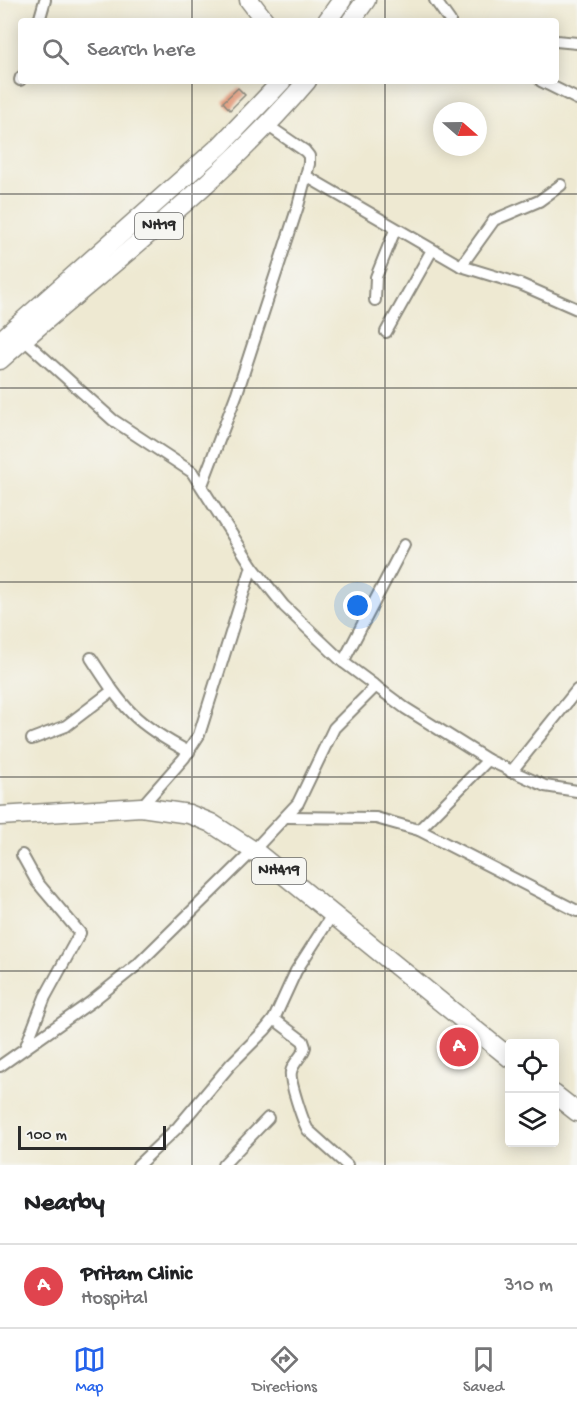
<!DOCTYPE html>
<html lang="en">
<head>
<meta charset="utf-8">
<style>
  :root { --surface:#fff; --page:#f6f6f6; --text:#202124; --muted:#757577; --line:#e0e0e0; --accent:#2563eb }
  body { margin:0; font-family:"Gochi Hand",sans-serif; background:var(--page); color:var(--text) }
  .controls { position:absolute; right:18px; bottom:18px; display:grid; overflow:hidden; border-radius:6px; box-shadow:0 3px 15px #0003 }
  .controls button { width:54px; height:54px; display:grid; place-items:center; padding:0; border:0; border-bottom:2px solid var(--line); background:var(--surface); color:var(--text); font:30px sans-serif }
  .compass { position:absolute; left:433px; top:102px; width:54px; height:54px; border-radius:50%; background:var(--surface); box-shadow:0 3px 15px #0003; rotate:110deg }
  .scale { position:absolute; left:18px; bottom:15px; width:148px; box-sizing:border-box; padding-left:6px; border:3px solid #2b2b2b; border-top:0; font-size:16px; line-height:21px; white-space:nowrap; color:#2b2b2b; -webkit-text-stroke:4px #f6f6f2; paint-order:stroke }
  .you { position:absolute; left:358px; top:606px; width:21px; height:21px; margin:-15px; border:4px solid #fff; border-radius:50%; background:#1a73e8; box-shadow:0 0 0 9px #1a73e833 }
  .badge { display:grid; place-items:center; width:39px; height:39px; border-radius:50%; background:var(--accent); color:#fff; font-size:20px; font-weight:700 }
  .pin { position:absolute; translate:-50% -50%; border:3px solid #fff; box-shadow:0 2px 6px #0006 }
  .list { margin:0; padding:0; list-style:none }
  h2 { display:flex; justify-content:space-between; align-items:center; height:78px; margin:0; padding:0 24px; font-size:26px }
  h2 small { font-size:20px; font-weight:400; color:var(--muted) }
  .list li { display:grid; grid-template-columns:39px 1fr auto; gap:18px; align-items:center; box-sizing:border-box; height:84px; padding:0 24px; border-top:2px solid var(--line) }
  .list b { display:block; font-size:22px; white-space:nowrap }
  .list p { margin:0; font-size:20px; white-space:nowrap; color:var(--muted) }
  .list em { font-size:20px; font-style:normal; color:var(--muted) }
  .icon { flex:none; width:33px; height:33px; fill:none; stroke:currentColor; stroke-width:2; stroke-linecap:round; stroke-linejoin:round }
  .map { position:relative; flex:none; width:577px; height:1165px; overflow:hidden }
  .search { position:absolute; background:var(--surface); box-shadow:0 3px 15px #0003; left:18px; right:18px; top:18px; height:66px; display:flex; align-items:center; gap:15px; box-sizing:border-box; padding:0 21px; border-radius:6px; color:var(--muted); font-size:22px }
  .sheet { height:162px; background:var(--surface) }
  nav { display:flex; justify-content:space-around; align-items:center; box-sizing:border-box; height:84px; border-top:2px solid var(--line); background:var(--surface); font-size:16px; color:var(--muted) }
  nav a { display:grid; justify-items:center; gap:3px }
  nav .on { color:var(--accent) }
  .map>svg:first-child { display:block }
</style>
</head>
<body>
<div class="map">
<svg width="577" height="1165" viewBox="0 0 577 1165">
  <rect width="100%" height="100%" fill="#f6f6f2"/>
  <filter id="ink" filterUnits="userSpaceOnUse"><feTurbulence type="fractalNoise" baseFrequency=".0167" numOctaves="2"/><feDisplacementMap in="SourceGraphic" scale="12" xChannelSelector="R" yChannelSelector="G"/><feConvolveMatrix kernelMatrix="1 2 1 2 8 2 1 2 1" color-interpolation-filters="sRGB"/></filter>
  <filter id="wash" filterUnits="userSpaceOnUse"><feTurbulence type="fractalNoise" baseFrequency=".008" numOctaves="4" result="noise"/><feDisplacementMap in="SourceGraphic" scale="24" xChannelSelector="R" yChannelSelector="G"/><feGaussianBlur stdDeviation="1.35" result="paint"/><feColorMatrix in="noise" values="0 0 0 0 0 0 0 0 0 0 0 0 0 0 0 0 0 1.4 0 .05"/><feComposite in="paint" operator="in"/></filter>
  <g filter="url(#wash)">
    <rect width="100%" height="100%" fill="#eee9d2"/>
    <g id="blocks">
      <!-- building -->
      <g fill="#e29979">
        <path d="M238,88L245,95L230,110L223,102Z"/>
        <path d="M461,1037L469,1044L454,1062L445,1055Z"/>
      </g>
    </g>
  </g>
  <g filter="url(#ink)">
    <use href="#blocks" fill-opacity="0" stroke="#8c8a7e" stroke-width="1.5"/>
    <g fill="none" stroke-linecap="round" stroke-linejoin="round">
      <!-- minor casing -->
      <g stroke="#8c8a7e" stroke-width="14">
        <g id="minor">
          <path d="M435,0L450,21"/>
          <path d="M39,21L45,0"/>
          <path d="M556,41L577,43"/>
          <path d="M20,80L21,77"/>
          <path d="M541,81L577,99"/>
          <path d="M306,176L461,266L520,284L577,309"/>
          <path d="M461,266L494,220L539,201L561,185"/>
          <path d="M375,300L376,277L395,230"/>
          <path d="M386,332L432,250"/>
          <path d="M23,339L113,420L192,472L252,566L284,606L343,662L405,708L488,760L545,786L577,791"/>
          <path d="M202,485L237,393L298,206L309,164V156L305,151L267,125"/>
          <path d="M91,658C124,709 134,723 189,752"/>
          <path d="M343,662L404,545"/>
          <path d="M32,739L66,726L112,691"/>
          <path d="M511,772L577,690"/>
          <path d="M141,807L184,758L199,735L252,566"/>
          <path d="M286,817L376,818L419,830L577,911"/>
          <path d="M419,830L488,760"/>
          <path d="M22,855L37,882L80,933L45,997L26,1046"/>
          <path d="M274,1019L303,1041L305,1047C303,1056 293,1062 291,1072C289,1080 303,1122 308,1130L347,1165"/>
          <path d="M0,1066L91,1002L136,966L253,851L298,803L334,728L376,686"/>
          <path d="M138,1165L178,1127L231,1064L265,1030L274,1019L296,971L332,915"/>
          <path d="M223,1165L268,1118"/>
        </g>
      </g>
      <!-- trunk casing -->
      <g stroke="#8c8a7e" stroke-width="21">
        <g id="trunk">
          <path d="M249,0L265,21"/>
          <path d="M327,21L342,0"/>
          <path d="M351,21L366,0"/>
          <path d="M0,341L221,145L282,81"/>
          <path d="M0,360C103,268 217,187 307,81"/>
          <path d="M0,816L141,807L189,814L211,823L257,853L510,1058"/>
          <path d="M554,1094L577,1112"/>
        </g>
      </g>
      <!-- minor -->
      <use href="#minor" stroke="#fff" stroke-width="10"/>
      <!-- trunk -->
      <use href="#trunk" stroke="#fff" stroke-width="18"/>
    </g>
  </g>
  <!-- grid -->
  <path fill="none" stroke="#2b2b2b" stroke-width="1.5" stroke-opacity="0.55" d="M192,0V21M385,0V21M192,81V1165M385,81V1165M0,194H577M0,388H577M0,582H577M0,777H577M0,971H577"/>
  <g text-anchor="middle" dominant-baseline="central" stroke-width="6" stroke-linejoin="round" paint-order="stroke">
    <!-- shield labels -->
    <g fill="#f6f6f2" stroke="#686867" stroke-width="1.5">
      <rect x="135" y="213" width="48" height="26" rx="4.5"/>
      <rect x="252" y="858" width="54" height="26" rx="4.5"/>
    </g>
    <g font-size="16" font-weight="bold" fill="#2b2b2b">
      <text x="159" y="226">NH19</text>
      <text x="279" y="871">NH419</text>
    </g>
  </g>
</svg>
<div class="controls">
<button><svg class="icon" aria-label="locate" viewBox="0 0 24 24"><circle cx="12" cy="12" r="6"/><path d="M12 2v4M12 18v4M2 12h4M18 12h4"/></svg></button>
<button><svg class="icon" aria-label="layers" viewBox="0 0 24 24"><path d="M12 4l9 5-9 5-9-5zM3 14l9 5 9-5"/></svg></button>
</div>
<svg class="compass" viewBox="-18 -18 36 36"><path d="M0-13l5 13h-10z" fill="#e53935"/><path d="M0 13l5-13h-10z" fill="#757577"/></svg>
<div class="scale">100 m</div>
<div class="you"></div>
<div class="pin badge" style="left:459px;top:1047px;background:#e0444e">A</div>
<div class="search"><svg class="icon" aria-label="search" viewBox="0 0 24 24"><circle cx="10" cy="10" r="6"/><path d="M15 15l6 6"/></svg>Search here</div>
</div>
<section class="sheet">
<h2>Nearby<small></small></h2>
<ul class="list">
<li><span class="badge" style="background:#e0444e">A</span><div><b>Pritam Clinic</b><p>Hospital</p></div><em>310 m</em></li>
</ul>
</section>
<nav>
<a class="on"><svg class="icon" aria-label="map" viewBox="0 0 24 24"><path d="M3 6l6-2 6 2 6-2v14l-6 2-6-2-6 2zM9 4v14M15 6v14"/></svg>Map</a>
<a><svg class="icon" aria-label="directions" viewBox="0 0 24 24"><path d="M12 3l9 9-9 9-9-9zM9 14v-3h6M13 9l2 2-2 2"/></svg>Directions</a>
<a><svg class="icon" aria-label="saved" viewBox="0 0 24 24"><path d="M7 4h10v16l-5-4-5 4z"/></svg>Saved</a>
</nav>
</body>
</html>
